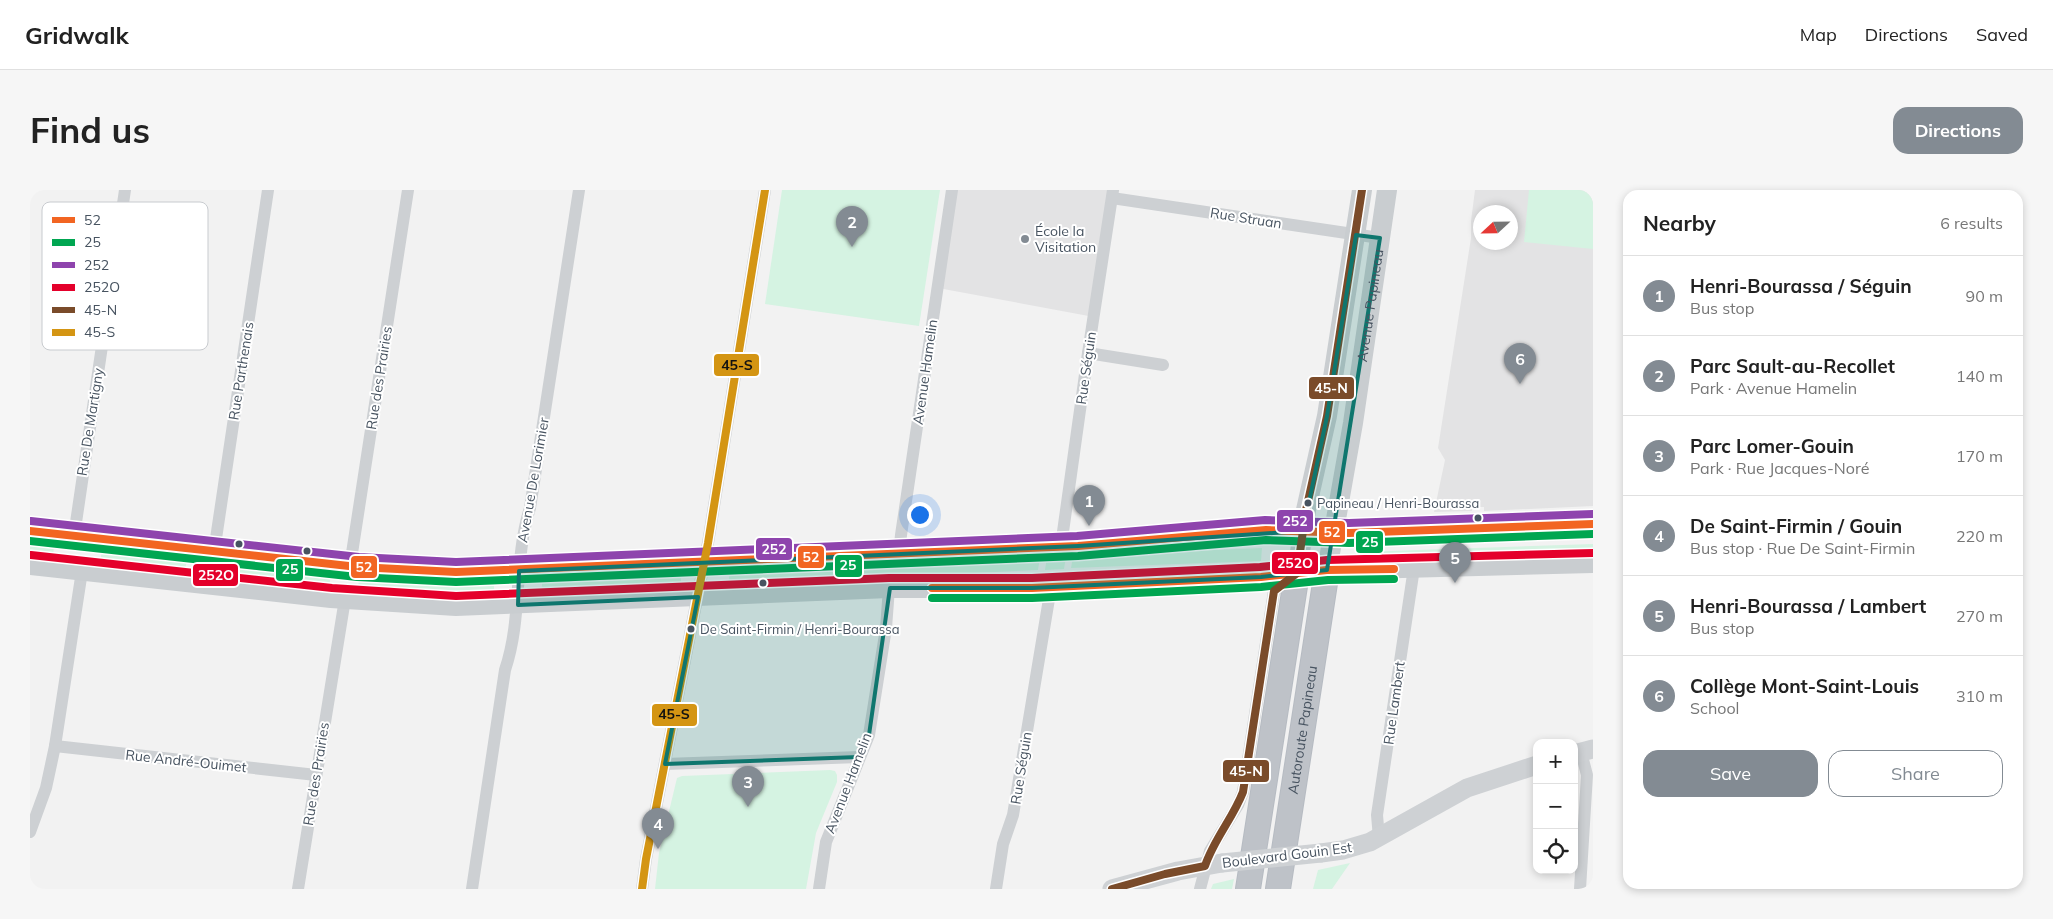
<!DOCTYPE html>
<html lang="en">
<head>
<meta charset="utf-8">
<style>
  :root { --surface:#fff; --page:#f6f6f6; --text:#222; --muted:#767676; --line:#e0e0e0; --accent:#838b93 }
  body { margin:0; font-family:Mulish,sans-serif; background:var(--page); color:var(--text) }
  .controls { position:absolute; right:15px; bottom:15px; display:grid; overflow:hidden; border-radius:10px; box-shadow:0 2px 8px #0003 }
  .controls button { width:45px; height:45px; display:grid; place-items:center; padding:0; border:0; border-bottom:1px solid var(--line); background:var(--surface); color:var(--text); font:25px sans-serif }
  .compass { position:absolute; left:1443px; top:15px; width:45px; height:45px; border-radius:50%; background:var(--surface); box-shadow:0 2px 8px #0003; rotate:248deg }
  .you { position:absolute; left:889px; top:324px; width:18px; height:18px; margin:-12px; border:4px solid #fff; border-radius:50%; background:#1a73e8; box-shadow:0 0 0 8px #1a73e833 }
  .badge { display:grid; place-items:center; width:32px; height:32px; border-radius:50%; background:var(--accent); color:#fff; font-size:16px; font-weight:700 }
  .pin { position:absolute; translate:-50% -41px; filter:drop-shadow(0 1px 2px #0008) }
  .pin::after { content:''; position:absolute; top:26px; width:18px; height:15px; background:inherit; clip-path:polygon(0 0,100% 0,50% 100%) }
  .list { margin:0; padding:0; list-style:none }
  h2 { display:flex; justify-content:space-between; align-items:center; height:65px; margin:0; padding:0 20px; font-size:21px }
  h2 small { font-size:16px; font-weight:400; color:var(--muted) }
  .list li { display:grid; grid-template-columns:32px 1fr auto; gap:15px; align-items:center; box-sizing:border-box; height:80px; padding:0 20px; border-top:1px solid var(--line) }
  .list b { display:block; font-size:19px; white-space:nowrap }
  .list p { margin:0; font-size:16px; white-space:nowrap; color:var(--muted) }
  .list em { font-size:16px; font-style:normal; color:var(--muted) }
  .actions { display:flex; gap:10px; padding:15px 20px }
  .actions a { flex:1; padding:11px 0; border:1px solid var(--accent); border-radius:15px; text-align:center; font-size:18px; color:var(--accent) }
  .actions .main { background:var(--accent); color:#fff }
  .icon { flex:none; width:28px; height:28px; fill:none; stroke:currentColor; stroke-width:2; stroke-linecap:round; stroke-linejoin:round }
  .map { position:relative; flex:none; width:1563px; height:699px; overflow:hidden; border-radius:15px }
  header { display:flex; align-items:center; gap:30px; box-sizing:border-box; height:70px; padding:0 25px; background:var(--surface); border-bottom:1px solid var(--line) }
  header strong { font-size:24px }
  nav { display:flex; gap:28px; margin-inline-start:auto; font-size:18px }
  .intro { display:flex; align-items:center; justify-content:space-between; box-sizing:border-box; height:120px; padding:0 30px }
  h1 { margin:0; font-size:35px }
  .button { padding:12px 22px; border-radius:15px; background:var(--accent); color:#fff; font-size:18px; font-weight:700 }
  main { display:flex; gap:30px; padding:0 30px }
  aside { flex:1; background:var(--surface); border-radius:15px; box-shadow:0 2px 8px #0003 }
  .map>svg:first-child { display:block }
</style>
</head>
<body>
<header>
<strong>Gridwalk</strong>
<nav><a>Map</a><a>Directions</a><a>Saved</a></nav>
</header>
<div class="intro"><h1>Find us</h1><a class="button">Directions</a></div>
<main>
<div class="map">
<svg width="1563" height="699" viewBox="0 0 1563 699">
  <rect width="100%" height="100%" fill="#f2f2f2"/>
  <!-- education -->
  <g fill="#e3e3e4" fill-rule="evenodd">
    <path d="M922,0H1082L1064,127L908,98Z"/>
    <path d="M1445,0H1563V316L1454,321V317H1442V321L1404,322L1415,270L1408,258L1441,48V31ZM1450,22H1480V52H1450Z"/>
  </g>
  <!-- green -->
  <g fill="#d5f3e2">
    <path d="M752,0H910L889,136L735,114Z"/>
    <path d="M1499,0H1563V59L1494,52Z"/>
    <path d="M0,352L24,355L23,368L0,365Z"/>
    <path d="M1563,354V360L1330,367L1328,364L1330,362Z"/>
    <path d="M1232,358L1231,371L1041,378L1043,366Z"/>
    <path d="M72,360L157,369L155,381L70,373Z"/>
    <path d="M1010,367L1008,380L699,394V382Z"/>
    <path d="M1017,367H1036L1034,379L1015,380Z"/>
    <path d="M204,374L301,385L299,397L203,386Z"/>
    <path d="M651,384V396L512,403V390Z"/>
    <path d="M329,388L379,391L464,392V405L384,404L328,399Z"/>
    <path d="M800,580L805,581L807,585V592L786,643L776,699H625L629,663L647,588L652,586Z"/>
    <path d="M1320,673L1302,699H1283L1288,680Z"/>
    <path d="M1204,689L1202,699H1178H1181L1183,694Z"/>
  </g>
  <g fill="none" stroke-linecap="round" stroke-linejoin="round">
    <!-- highway casing -->
    <g stroke="#b6bbc2" stroke-width="26">
      <g id="highway">
        <path d="M1218,699L1267,383"/>
        <path id="s2" d="M1248,699L1297,380"/>
      </g>
    </g>
    <!-- street -->
    <g stroke="#cdd0d3" stroke-width="12">
      <path d="M1082,8L1350,48"/>
      <path d="M1058,163L1133,175"/>
      <path d="M44,346L95,0"/>
      <path d="M1031,356L1058,163L1083,0"/>
      <path d="M184,362L238,0"/>
      <path d="M869,364L871,345L922,0"/>
      <path d="M320,376L378,0"/>
      <path d="M25,556L286,585"/>
      <path d="M635,574L829,567"/>
      <path d="M0,642L16,598L25,556L52,381"/>
      <path d="M1349,648L1347,625L1384,378"/>
      <path d="M268,699L315,409"/>
      <path d="M442,699L475,480C493,427 483,371 500,318L549,0"/>
      <path d="M612,699L616,669L678,353L735,0"/>
      <path d="M789,699L796,652L839,545L856,438L859,398"/>
      <path d="M966,699L973,654L983,625L1021,397"/>
      <path d="M1170,699L1180,661L1208,615L1213,602L1244,401L1265,384"/>
      <path d="M1550,699L1557,585L1551,562"/>
    </g>
    <!-- secondary -->
    <g stroke="#ced1d4" stroke-width="19">
      <path d="M1544,564L1563,559"/>
      <path d="M1291,663L1313,660L1340,652L1437,598L1507,575"/>
      <path d="M1082,699L1148,681L1192,673"/>
    </g>
    <!-- primary -->
    <g stroke="#c9cdd0" stroke-width="20">
      <path d="M0,341L328,377L426,382L1048,356L1236,340L1319,343L1563,334"/>
      <path d="M0,375L301,408L426,416L859,398H1002L1231,387L1297,380L1563,373"/>
      <path id="s1" d="M1297,380L1323,233L1357,0"/>
      <path d="M1267,383L1276,320L1297,226L1332,0"/>
    </g>
    <!-- highway -->
    <use href="#highway" stroke="#bec2c8" stroke-width="24"/>
    <!-- secondary-bridge -->
    <path stroke="#ced1d4" stroke-width="19" d="M1192,673L1291,663"/>
    <!-- bus-1 casing -->
    <g stroke="#fff" stroke-width="11">
      <g id="bus-1">
        <path d="M0,341L328,377L426,382L1048,356L1236,340L1319,343L1563,334"/>
        <path d="M902,398H1002L1231,387L1297,380L1364,379"/>
      </g>
    </g>
    <!-- bus-2 casing -->
    <g stroke="#fff" stroke-width="11">
      <g id="bus-2">
        <path d="M0,351L327,387L426,392L1048,366L1236,350L1319,353L1563,344"/>
        <path d="M902,408H1002L1231,397L1298,390L1364,389"/>
      </g>
    </g>
    <!-- bus-3 casing -->
    <g stroke="#fff" stroke-width="11">
      <path id="bus-3" d="M1,331L329,367L426,372L1047,346L1235,330L1319,333L1563,324"/>
    </g>
    <!-- bus-4 casing -->
    <g stroke="#fff" stroke-width="11">
      <path id="bus-4" d="M1,365L302,398L426,406L859,388H1002L1230,377L1297,370L1563,363"/>
    </g>
    <!-- bus-5 casing -->
    <g stroke="#fff" stroke-width="11">
      <path id="bus-5" d="M1082,699L1135,684L1175,676C1184,649 1203,628 1213,602L1244,401L1267,383L1276,320L1297,226L1332,0"/>
    </g>
    <!-- bus-6 casing -->
    <g stroke="#fff" stroke-width="11">
      <path id="bus-6" d="M612,699L616,669L678,353L735,0"/>
    </g>
    <!-- bus-1 -->
    <use href="#bus-1" stroke="#f26522" stroke-width="8"/>
    <!-- bus-2 -->
    <use href="#bus-2" stroke="#00a651" stroke-width="8"/>
    <!-- bus-3 -->
    <use href="#bus-3" stroke="#8e44ad" stroke-width="8"/>
    <!-- bus-4 -->
    <use href="#bus-4" stroke="#e4002b" stroke-width="8"/>
    <!-- bus-5 -->
    <use href="#bus-5" stroke="#7a4b2a" stroke-width="8"/>
    <!-- bus-6 -->
    <use href="#bus-6" stroke="#d49513" stroke-width="8"/>
  </g>
  <!-- marked area -->
  <path fill="#0f766e" fill-opacity="0.2" stroke="#0f766e" stroke-width="4" stroke-linejoin="round" d="M1326,45L1350,48L1297,380L1231,387L1002,398H860L839,545L829,567L635,574L668,407L488,415L489,381L1048,356L1273,341L1297,226Z"/>
  <!-- markers -->
  <circle fill="#838b93" stroke="#fff" stroke-width="2" cx="995" cy="49" r="5"/>
  <g fill="#475360" stroke="#fff" stroke-width="2">
    <circle cx="1278" cy="313" r="4.5"/>
    <circle cx="1448" cy="328" r="4.5"/>
    <circle cx="209" cy="354" r="4.5"/>
    <circle cx="277" cy="361" r="4.5"/>
    <circle cx="733" cy="393" r="4.5"/>
    <circle cx="661" cy="439" r="4.5"/>
  </g>
  <g text-anchor="middle" dominant-baseline="central" stroke-width="4" stroke-linejoin="round" paint-order="stroke">
    <!-- bus labels -->
    <g font-size="13" fill="#475360" stroke="#fff" text-anchor="start">
      <text x="1287" y="313">Papineau / Henri-Bourassa</text>
      <text x="670" y="439">De Saint-Firmin / Henri-Bourassa</text>
    </g>
    <!-- street labels -->
    <g font-size="14" fill="#475360" stroke="#fff">
      <text transform="translate(1216 28) rotate(9)">Rue Struan</text>
      <text stroke="none"><textPath href="#s1" startOffset="268">Avenue Papineau</textPath></text>
      <text transform="translate(1056 178) rotate(-82)">Rue Séguin</text>
      <text transform="translate(211 181) rotate(-81)">Rue Parthenais</text>
      <text transform="translate(895 182) rotate(-82)">Avenue Hamelin</text>
      <text transform="translate(349 188) rotate(-81)">Rue des Prairies</text>
      <text transform="translate(60 232) rotate(-81)">Rue De Martigny</text>
      <text transform="translate(503 290) rotate(-80)">Avenue De Lorimier</text>
      <text transform="translate(1364 513) rotate(-82)">Rue Lambert</text>
      <text stroke="none"><textPath href="#s2" startOffset="161">Autoroute Papineau</textPath></text>
      <text transform="translate(156 571) rotate(6)">Rue André-Ouimet</text>
      <text transform="translate(991 578) rotate(-81)">Rue Séguin</text>
      <text transform="translate(286 584) rotate(-81)">Rue des Prairies</text>
      <text transform="translate(818 593) rotate(-69)">Avenue Hamelin</text>
      <text transform="translate(1257 665) rotate(-7)">Boulevard Gouin Est</text>
    </g>
    <!-- poi labels -->
    <g font-size="14" fill="#475360" stroke="#fff" text-anchor="start">
      <text x="1005" y="41">École la<tspan x="1005" dy="16">Visitation</tspan></text>
    </g>
  </g>
  <!-- legend -->
  <rect x="12" y="12" width="166" height="148" rx="8" fill="#fff" stroke="#c8cbcf" stroke-width="1"/>
  <rect x="22" y="27" width="23" height="6" fill="#f26522"/>
  <rect x="22" y="49" width="23" height="7" fill="#00a651"/>
  <rect x="22" y="72" width="23" height="6" fill="#8e44ad"/>
  <rect x="22" y="94" width="23" height="7" fill="#e4002b"/>
  <rect x="22" y="117" width="23" height="6" fill="#7a4b2a"/>
  <rect x="22" y="139" width="23" height="7" fill="#d49513"/>
  <g font-size="14" fill="#475360">
    <text x="54" y="35">52</text>
    <text x="54" y="57">25</text>
    <text x="54" y="80">252</text>
    <text x="54" y="102">252O</text>
    <text x="54" y="125">45-N</text>
    <text x="54" y="147">45-S</text>
  </g>
  <g stroke="#fff" stroke-width="2">
    <rect x="683" y="163" width="47" height="24" rx="5" fill="#d49513"/>
    <rect x="1278" y="186" width="47" height="24" rx="5" fill="#7a4b2a"/>
    <rect x="1246" y="319" width="38" height="24" rx="5" fill="#8e44ad"/>
    <rect x="1288" y="330" width="28" height="24" rx="5" fill="#f26522"/>
    <rect x="1325" y="340" width="29" height="24" rx="5" fill="#00a651"/>
    <rect x="725" y="347" width="38" height="24" rx="5" fill="#8e44ad"/>
    <rect x="767" y="355" width="28" height="24" rx="5" fill="#f26522"/>
    <rect x="1241" y="361" width="48" height="24" rx="5" fill="#e4002b"/>
    <rect x="804" y="364" width="29" height="24" rx="5" fill="#00a651"/>
    <rect x="320" y="365" width="28" height="24" rx="5" fill="#f26522"/>
    <rect x="245" y="368" width="29" height="24" rx="5" fill="#00a651"/>
    <rect x="162" y="373" width="47" height="24" rx="5" fill="#e4002b"/>
    <rect x="621" y="513" width="47" height="24" rx="5" fill="#d49513"/>
    <rect x="1192" y="569" width="48" height="24" rx="5" fill="#7a4b2a"/>
  </g>
  <g font-size="14" text-anchor="middle" font-weight="bold" fill="#fff">
    <text x="1301" y="203">45-N</text>
    <text x="1265" y="336">252</text>
    <text x="1302" y="347">52</text>
    <text x="1340" y="357">25</text>
    <text x="744" y="364">252</text>
    <text x="781" y="372">52</text>
    <text x="1265" y="378">252O</text>
    <text x="818" y="380">25</text>
    <text x="334" y="382">52</text>
    <text x="260" y="384">25</text>
    <text x="186" y="390">252O</text>
    <text x="1216" y="586">45-N</text>
  </g>
  <g font-size="14" text-anchor="middle" font-weight="bold" fill="#111">
    <text x="707" y="180">45-S</text>
    <text x="644" y="529">45-S</text>
  </g>
</svg>
<div class="controls">
<button>+</button>
<button>−</button>
<button><svg class="icon" aria-label="locate" viewBox="0 0 24 24"><circle cx="12" cy="12" r="6"/><path d="M12 2v4M12 18v4M2 12h4M18 12h4"/></svg></button>
</div>
<svg class="compass" viewBox="-18 -18 36 36"><path d="M0-13l5 13h-10z" fill="#e53935"/><path d="M0 13l5-13h-10z" fill="#767676"/></svg>
<div class="you"></div>
<div class="pin badge" style="left:1059px;top:336px">1</div>
<div class="pin badge" style="left:822px;top:57px">2</div>
<div class="pin badge" style="left:718px;top:617px">3</div>
<div class="pin badge" style="left:628px;top:659px">4</div>
<div class="pin badge" style="left:1425px;top:393px">5</div>
<div class="pin badge" style="left:1490px;top:194px">6</div>
</div>
<aside>
<h2>Nearby<small>6 results</small></h2>
<ul class="list">
<li><span class="badge">1</span><div><b>Henri-Bourassa / Séguin</b><p>Bus stop</p></div><em>90 m</em></li>
<li><span class="badge">2</span><div><b>Parc Sault-au-Recollet</b><p>Park · Avenue Hamelin</p></div><em>140 m</em></li>
<li><span class="badge">3</span><div><b>Parc Lomer-Gouin</b><p>Park · Rue Jacques-Noré</p></div><em>170 m</em></li>
<li><span class="badge">4</span><div><b>De Saint-Firmin / Gouin</b><p>Bus stop · Rue De Saint-Firmin</p></div><em>220 m</em></li>
<li><span class="badge">5</span><div><b>Henri-Bourassa / Lambert</b><p>Bus stop</p></div><em>270 m</em></li>
<li><span class="badge">6</span><div><b>Collège Mont-Saint-Louis</b><p>School</p></div><em>310 m</em></li>
</ul>
<div class="actions"><a class="main">Save</a><a>Share</a></div>
</aside>
</main>
</body>
</html>
